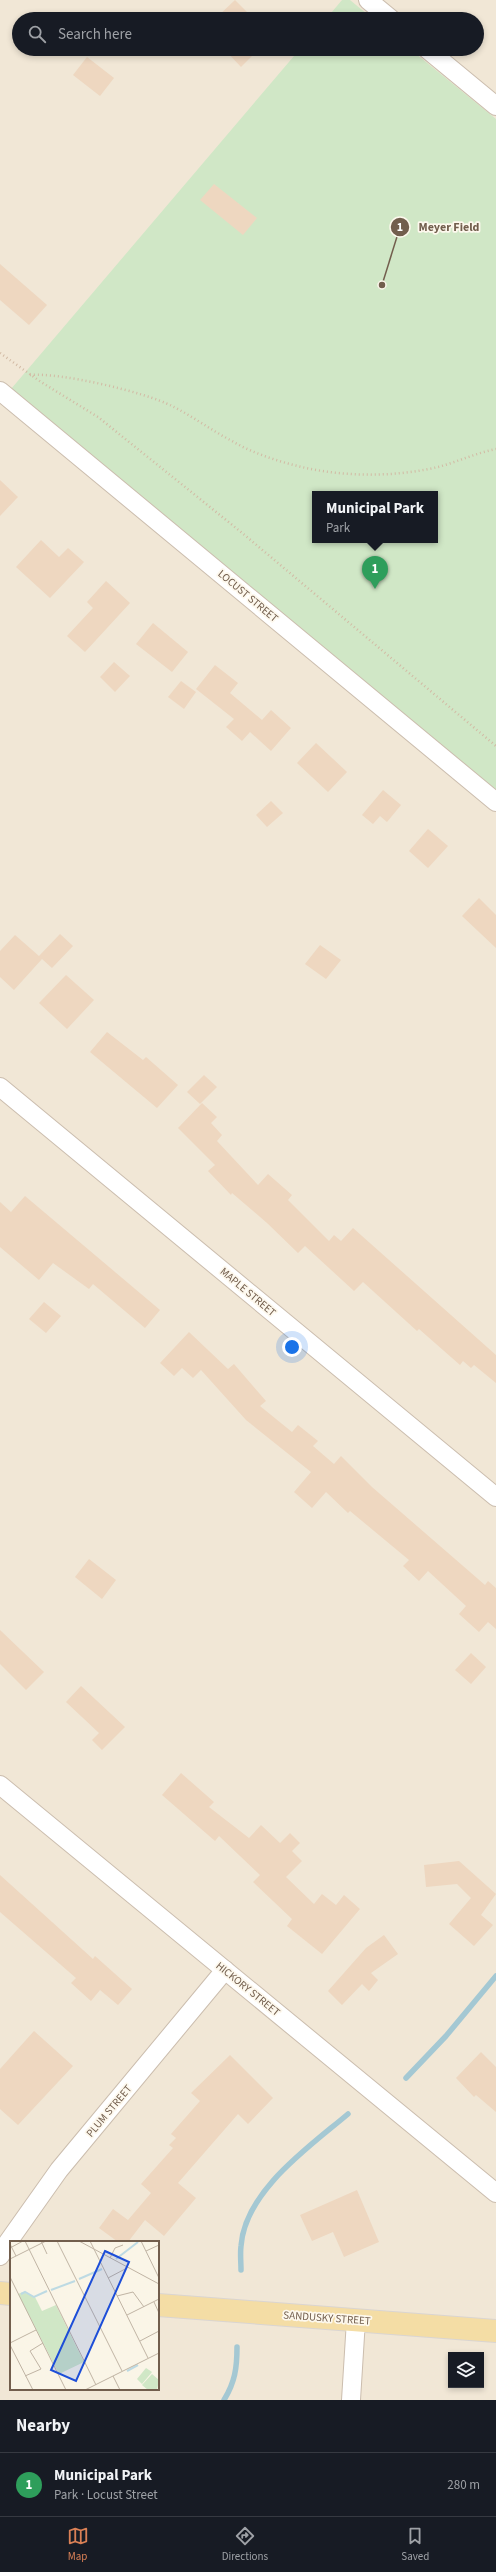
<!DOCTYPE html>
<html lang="en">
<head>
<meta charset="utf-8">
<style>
  :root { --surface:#171b24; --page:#242831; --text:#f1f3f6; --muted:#9ea1a6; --line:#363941; --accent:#da8056 }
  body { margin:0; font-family:"Source Sans 3",sans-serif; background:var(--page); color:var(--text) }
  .controls { position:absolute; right:12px; bottom:12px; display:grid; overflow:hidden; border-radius:0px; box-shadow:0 2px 6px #0003 }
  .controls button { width:36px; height:36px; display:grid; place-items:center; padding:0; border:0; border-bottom:1px solid var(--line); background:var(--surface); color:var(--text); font:20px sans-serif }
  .you { position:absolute; left:292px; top:1347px; width:14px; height:14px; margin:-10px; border:3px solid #fff; border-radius:50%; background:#1a73e8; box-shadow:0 0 0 6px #1a73e833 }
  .badge { display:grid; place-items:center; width:26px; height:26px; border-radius:50%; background:var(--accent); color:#fff; font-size:13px; font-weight:700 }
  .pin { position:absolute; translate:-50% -33px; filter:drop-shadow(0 1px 2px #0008) }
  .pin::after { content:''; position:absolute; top:21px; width:14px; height:12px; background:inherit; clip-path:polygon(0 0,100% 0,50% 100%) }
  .popup { position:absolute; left:312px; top:491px; width:126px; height:52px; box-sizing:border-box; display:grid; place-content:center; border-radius:0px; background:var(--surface); filter:drop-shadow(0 1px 3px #0005); font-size:13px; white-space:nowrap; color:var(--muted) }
  .popup b { font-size:15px; color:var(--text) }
  .popup::after { content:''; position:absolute; left:50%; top:100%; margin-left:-8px; border:8px solid transparent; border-top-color:var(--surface) }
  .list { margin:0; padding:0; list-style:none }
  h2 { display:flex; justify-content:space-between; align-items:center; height:52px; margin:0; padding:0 16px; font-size:17px }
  h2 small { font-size:13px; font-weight:400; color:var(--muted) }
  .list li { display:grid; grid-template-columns:26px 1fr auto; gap:12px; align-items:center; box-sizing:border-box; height:64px; padding:0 16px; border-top:1px solid var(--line) }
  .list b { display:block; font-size:15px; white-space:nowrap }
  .list p { margin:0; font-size:13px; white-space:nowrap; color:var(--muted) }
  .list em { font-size:13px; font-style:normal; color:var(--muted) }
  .icon { flex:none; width:22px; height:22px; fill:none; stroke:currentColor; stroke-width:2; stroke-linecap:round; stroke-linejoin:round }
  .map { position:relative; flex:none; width:496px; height:2400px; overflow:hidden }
  .search { position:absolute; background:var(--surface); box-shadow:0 2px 6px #0003; left:12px; right:12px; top:12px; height:44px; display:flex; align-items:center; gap:10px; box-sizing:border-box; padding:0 14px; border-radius:22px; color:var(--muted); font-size:15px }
  .sheet { height:116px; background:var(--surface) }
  nav { display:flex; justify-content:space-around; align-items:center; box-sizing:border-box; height:56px; border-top:1px solid var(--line); background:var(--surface); font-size:11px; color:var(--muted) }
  nav a { display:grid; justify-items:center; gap:2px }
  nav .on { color:var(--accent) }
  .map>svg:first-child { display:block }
</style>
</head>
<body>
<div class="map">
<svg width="496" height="2400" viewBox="0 0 496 2400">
  <rect width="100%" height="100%" fill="#faf5e7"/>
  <!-- residential -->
  <path fill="#f1e7d6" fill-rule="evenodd" d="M0,0H496V2400H0ZM19,19H477V49H19ZM315,494H435V540H315ZM11,2242H158V2389H11ZM451,2355H481V2385H451Z"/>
  <!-- green -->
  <g fill="#d0e7c6" fill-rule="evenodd">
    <path d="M342,0H350L373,19H326Z"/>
    <path d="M300,49H410L496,119V790L11,389ZM315,494H435V540H315Z"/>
  </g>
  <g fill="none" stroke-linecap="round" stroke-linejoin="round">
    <!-- stream -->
    <g stroke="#a4c8d3" stroke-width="5.5">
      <path d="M406,2078L446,2036L496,1976"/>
      <path d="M241,2270C241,2262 240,2254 241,2246C245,2191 309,2147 348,2114"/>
      <path d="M224,2400C235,2382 237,2368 237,2347"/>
    </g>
  </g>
  <!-- building -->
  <g fill="#eed7c0">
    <path d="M235,0L254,19H215Z"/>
    <path d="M224,49H259L241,67Z"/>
    <path d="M87,57L114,78L100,96L73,75Z"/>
    <path d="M214,184L257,218L243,235L200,200Z"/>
    <path d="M0,264L47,305L29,325L0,300Z"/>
    <path d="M0,480L18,497L0,516Z"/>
    <path d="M41,540L59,557L68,548L84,562L50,598L16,567Z"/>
    <path d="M106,581L130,603L85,652L67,636L93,608L87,602Z"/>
    <path d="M153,623L188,652L172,672L136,644Z"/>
    <path d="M114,662L130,676L115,692L100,677Z"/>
    <path d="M215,665L238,683L230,693L262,720L271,710L291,728L271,751L250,732L242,741L226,727L234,719L196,689Z"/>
    <path d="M181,681L196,692L184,709L168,697Z"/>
    <path d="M316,743L347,772L328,792L297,763Z"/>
    <path d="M383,790L401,805L387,822L380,816L373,824L362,815Z"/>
    <path d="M271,801L283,813L267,827L256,815Z"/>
    <path d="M428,829L448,846L428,868L409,851Z"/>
    <path d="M479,898L496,915V948L462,916Z"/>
    <path d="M60,934L73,946L52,968L42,959L14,990L0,977V951L15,935L39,956Z"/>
    <path d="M320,945L341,960L326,979L305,964Z"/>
    <path d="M66,975L94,1000L67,1029L39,1003Z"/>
    <path d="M107,1032L143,1060L146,1057L178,1085L157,1108L90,1052Z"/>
    <path d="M204,1075L217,1087L200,1104L187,1092Z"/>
    <path d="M202,1103L217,1117L211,1123L222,1135L217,1141L258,1185L268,1174L292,1195L288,1200L329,1241L334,1235L341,1241L353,1228L496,1355V1383L474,1365L471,1368L463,1361L460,1365L419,1329L417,1331L363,1282L354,1291L305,1246L298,1253L267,1223L232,1193L231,1195L208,1171L215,1165L178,1128Z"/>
    <path d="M25,1196L160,1310L145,1328L93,1284L89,1289L53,1263L39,1280L0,1247V1202L11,1212Z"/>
    <path d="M44,1302L61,1316L46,1333L29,1319Z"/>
    <path d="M189,1332L228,1369L234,1364L266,1401L260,1406L292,1432L298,1425L318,1441L313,1446L334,1464L341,1456L372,1487L485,1585L488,1581L496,1588V1629L488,1622L479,1632L459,1614L466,1606L428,1571L419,1581L403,1566L409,1560L350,1511L348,1513L326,1492L312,1508L294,1492L311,1472L246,1420L201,1370L193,1378L182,1368L174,1376L160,1363Z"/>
    <path d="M89,1559L116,1580L102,1599L75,1577Z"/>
    <path d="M0,1630L44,1672L26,1690L0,1664Z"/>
    <path d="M471,1653L486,1667L471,1684L455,1670Z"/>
    <path d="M81,1686L125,1727L102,1750L92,1740L99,1733L66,1702Z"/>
    <path d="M181,1773L214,1802L209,1807L249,1838L261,1825L280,1843L290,1833L300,1843L292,1851L302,1861L286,1877L314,1904L322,1894L336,1905L344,1895L360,1909L322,1954L287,1926L292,1919L253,1882L260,1875L219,1836L215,1841L162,1795Z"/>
    <path d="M459,1861L496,1894L481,1915L493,1925L474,1946L449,1924L471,1898L457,1884L426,1887L424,1865Z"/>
    <path d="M0,1875L93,1959L95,1956L132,1989L118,2005L100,1990L91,2001L71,1983L76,1978L0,1912Z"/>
    <path d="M384,1935L398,1954L371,1973L378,1980L369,1991L362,1984L342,2005L328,1991L366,1948Z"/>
    <path d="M34,2031L73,2066L18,2125L0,2109V2069Z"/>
    <path d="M481,2052L496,2067V2112L476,2095L474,2097L456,2078Z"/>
    <path d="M230,2055L273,2098L248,2124L238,2114L178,2183L196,2198L164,2236L145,2220L128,2242H118L99,2228L113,2209L128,2220L151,2193L141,2184L173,2148L169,2145L176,2138L171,2134L200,2101L191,2093Z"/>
    <path d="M357,2190L379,2242L344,2257L333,2232L312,2241L300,2215Z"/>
  </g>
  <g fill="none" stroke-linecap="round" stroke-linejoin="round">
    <!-- street casing -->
    <g stroke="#cbbdae" stroke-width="20">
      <g id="street">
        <path d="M368,0L391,19"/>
        <path d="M427,49L496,106"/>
        <path d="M0,391L496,802"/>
        <path d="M0,1087L496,1497"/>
        <path d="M0,1785L496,2193"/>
        <path d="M0,2256L8,2242L59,2170L225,1970"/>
        <path d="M351,2400L356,2320"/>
      </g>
    </g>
    <!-- primary casing -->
    <g stroke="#dad5d1" stroke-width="24">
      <g id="primary">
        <path d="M0,2293L11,2294"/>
        <path d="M158,2305L496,2331"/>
      </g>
    </g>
    <!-- path -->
    <g stroke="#d2baa4" stroke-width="2.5" stroke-dasharray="1 3" stroke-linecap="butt">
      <path d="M0,353L41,382L98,417L241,532L496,746"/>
      <path d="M30,375C59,372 145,392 172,406C192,416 211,430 232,441C254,454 280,462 306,468C348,477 395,477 438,467C457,462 476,453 496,449"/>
    </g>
    <!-- street -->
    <use href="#street" stroke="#fff" stroke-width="18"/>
    <!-- primary -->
    <use href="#primary" stroke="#f4dda5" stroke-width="22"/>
  </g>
  <g text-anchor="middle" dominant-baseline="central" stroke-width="3.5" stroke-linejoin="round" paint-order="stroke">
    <!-- street labels -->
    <g font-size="11" fill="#725e4d" stroke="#fdf8ed">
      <text transform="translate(248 596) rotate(40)">LOCUST STREET</text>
      <text transform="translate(248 1292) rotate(40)">MAPLE STREET</text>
      <text transform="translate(248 1989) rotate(39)">HICKORY STREET</text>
      <text transform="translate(109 2111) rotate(-50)">PLUM STREET</text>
      <text transform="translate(327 2318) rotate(4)">SANDUSKY STREET</text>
    </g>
  </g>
  <!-- overview -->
  <g transform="translate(10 2241)">
    <rect width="149" height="149" fill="#faf5e7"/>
    <path d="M13,51L25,56L32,70L46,64L74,121L49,133L8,53ZM136,127L142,131L132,143L127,138ZM142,133L149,139L147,149H138L132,144Z" fill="#d0e7c6"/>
    <path fill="none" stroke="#bddae3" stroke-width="2" d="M106,18L128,1M69,38L92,28M41,49L65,40M11,53L15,51L24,56L37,50M117,130L128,124"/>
    <path fill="none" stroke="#c0b4a4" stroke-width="1" d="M15,0L86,144M31,0L37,13M47,0L112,130M69,0L149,43M80,0L138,117M131,0L149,37M0,3L6,15M0,7L13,0M136,10L149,4M100,17L105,7L113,4M0,18L36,0M0,36L56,149M98,37L117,27M107,55L123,51L134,66M144,61L149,72M117,74L149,58M130,100L149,90M0,102L26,89M0,104L23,149M15,135L31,128L20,110L33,102M103,135L110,149M75,149L149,112"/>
    <path fill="#1d4ed8" fill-opacity="0.15" stroke="#1d4ed8" stroke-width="2" d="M95,10L119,21L66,140L41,129Z"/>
    <rect width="149" height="149" fill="none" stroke="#725e4d" stroke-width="2"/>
  </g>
  <!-- callouts -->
  <path fill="none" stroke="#725e4d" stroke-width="1.5" d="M382 285L400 227"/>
  <g fill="#725e4d" stroke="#fdf8ed" stroke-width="1.5">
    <circle cx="382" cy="285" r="4"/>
    <circle cx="400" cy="227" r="10"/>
  </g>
  <g font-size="12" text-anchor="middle" font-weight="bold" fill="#fff">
    <text x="400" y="231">1</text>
  </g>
  <g font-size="12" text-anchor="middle" font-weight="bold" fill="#725e4d" stroke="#fdf8ed" stroke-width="3.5" stroke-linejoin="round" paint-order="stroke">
    <text x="449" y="231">Meyer Field</text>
  </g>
</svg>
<div class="controls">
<button><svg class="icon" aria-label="layers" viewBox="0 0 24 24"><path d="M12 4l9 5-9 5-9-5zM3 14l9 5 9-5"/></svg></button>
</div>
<div class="you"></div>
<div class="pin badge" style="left:375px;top:589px;background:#2e9e5b">1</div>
<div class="popup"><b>Municipal Park</b>Park</div>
<div class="search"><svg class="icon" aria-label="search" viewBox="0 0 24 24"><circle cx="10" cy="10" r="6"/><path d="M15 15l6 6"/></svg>Search here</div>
</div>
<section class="sheet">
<h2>Nearby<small></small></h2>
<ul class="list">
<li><span class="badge" style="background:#2e9e5b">1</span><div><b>Municipal Park</b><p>Park · Locust Street</p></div><em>280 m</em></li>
</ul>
</section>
<nav>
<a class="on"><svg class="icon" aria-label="map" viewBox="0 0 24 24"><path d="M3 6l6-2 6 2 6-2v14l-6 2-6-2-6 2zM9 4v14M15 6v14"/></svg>Map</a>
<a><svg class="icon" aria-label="directions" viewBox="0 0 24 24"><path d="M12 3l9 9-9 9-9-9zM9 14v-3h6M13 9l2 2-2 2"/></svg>Directions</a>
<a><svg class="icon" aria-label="saved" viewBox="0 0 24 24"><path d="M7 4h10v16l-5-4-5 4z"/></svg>Saved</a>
</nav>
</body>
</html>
